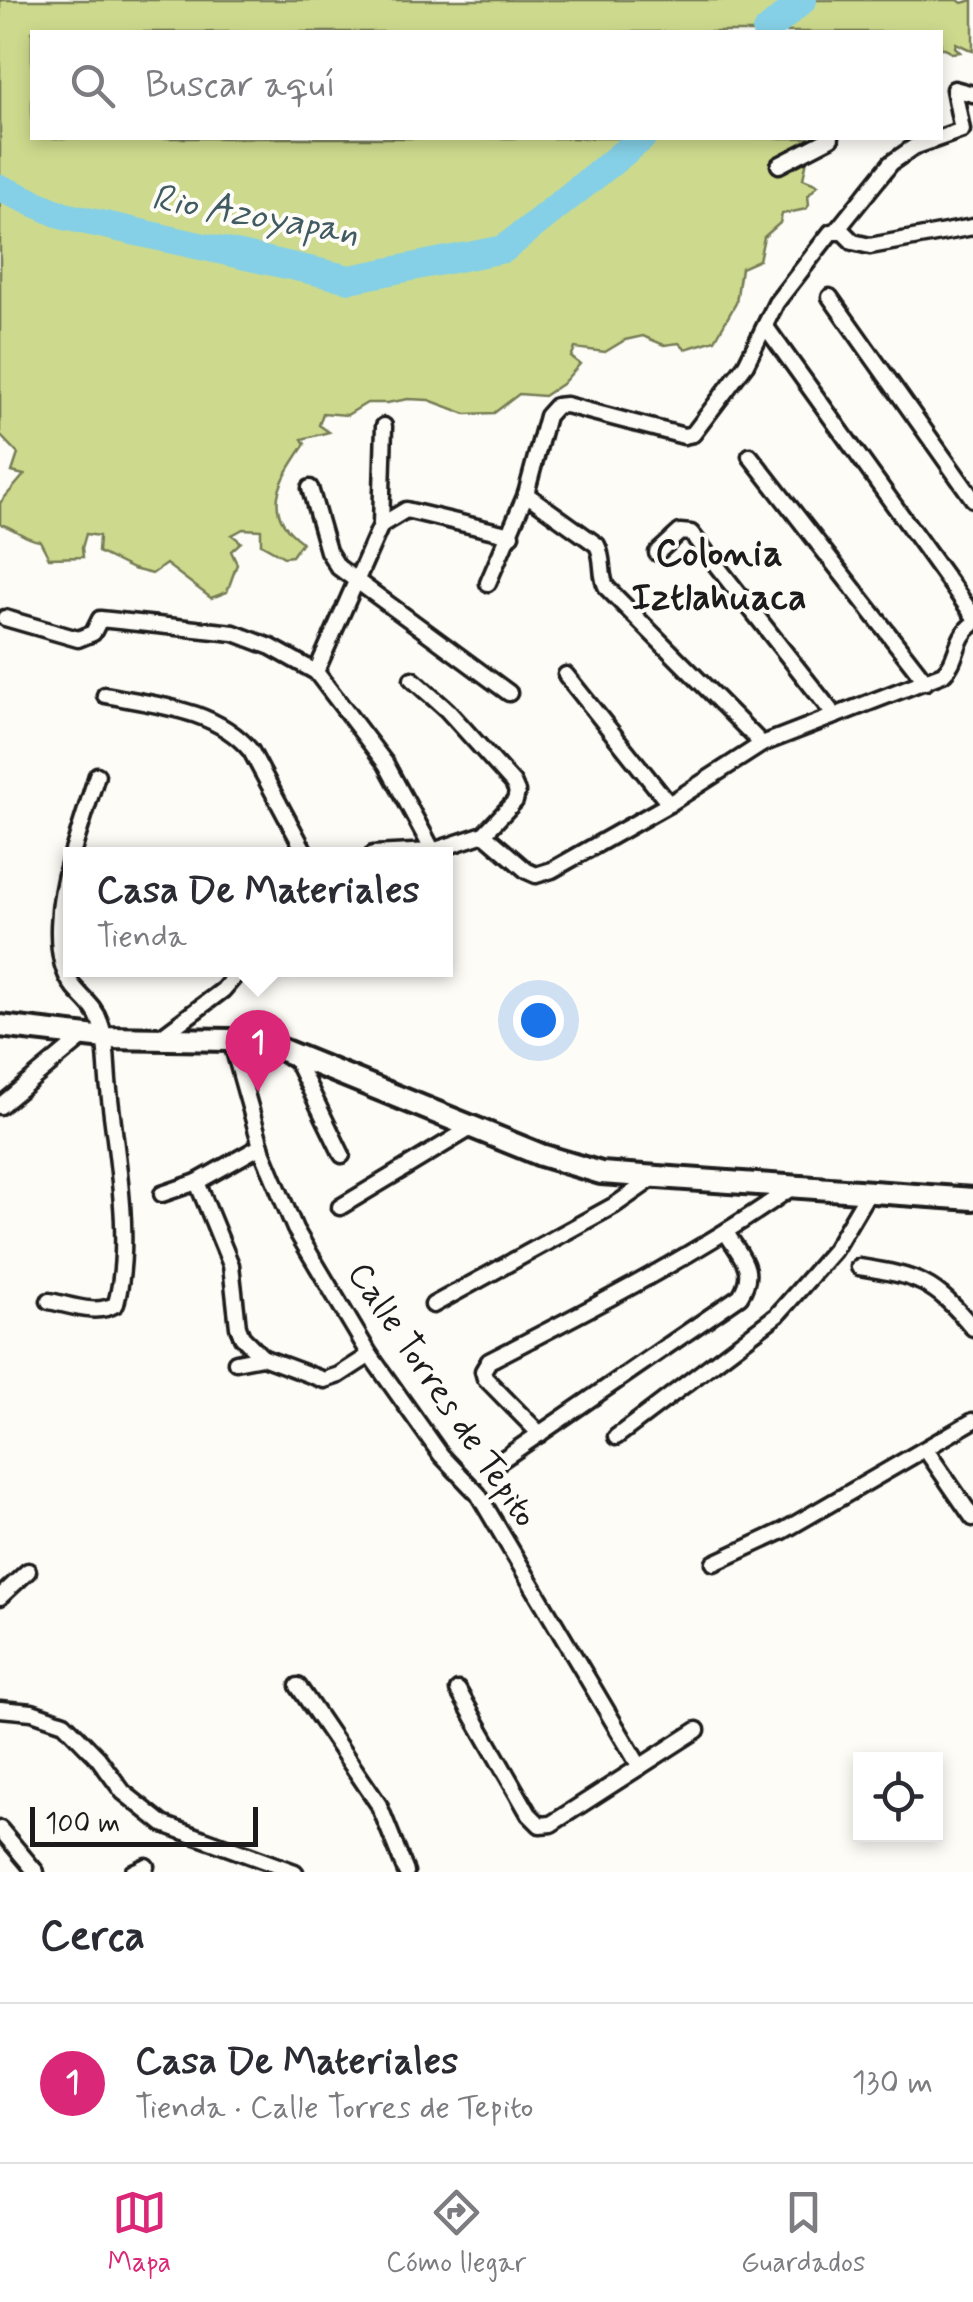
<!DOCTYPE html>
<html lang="es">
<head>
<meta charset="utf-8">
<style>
  :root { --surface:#fff; --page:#f7f7f7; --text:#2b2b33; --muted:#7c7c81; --line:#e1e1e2; --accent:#db2777 }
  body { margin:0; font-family:Mynerve,sans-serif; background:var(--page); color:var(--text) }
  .controls { position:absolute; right:30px; bottom:30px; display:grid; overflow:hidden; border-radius:0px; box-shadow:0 5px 15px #0003 }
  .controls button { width:90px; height:90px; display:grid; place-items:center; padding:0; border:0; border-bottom:2px solid var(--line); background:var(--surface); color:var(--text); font:50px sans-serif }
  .scale { position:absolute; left:30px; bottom:25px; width:228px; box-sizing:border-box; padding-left:10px; border:5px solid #1c1c1c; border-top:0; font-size:28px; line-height:35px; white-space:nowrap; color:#1c1c1c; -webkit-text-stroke:8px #fdfcf7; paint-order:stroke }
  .you { position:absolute; left:538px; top:1020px; width:35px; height:35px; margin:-25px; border:8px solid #fff; border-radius:50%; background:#1a73e8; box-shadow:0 0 0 15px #1a73e833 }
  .badge { display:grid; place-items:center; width:65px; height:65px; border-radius:50%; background:var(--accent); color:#fff; font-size:32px; font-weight:700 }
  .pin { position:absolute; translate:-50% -82px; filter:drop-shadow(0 2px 5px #0008) }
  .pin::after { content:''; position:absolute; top:52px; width:35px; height:30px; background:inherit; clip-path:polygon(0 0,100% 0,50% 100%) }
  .popup { position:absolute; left:63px; top:847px; width:390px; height:130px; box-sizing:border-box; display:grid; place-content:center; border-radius:0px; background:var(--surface); filter:drop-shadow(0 2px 8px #0005); font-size:32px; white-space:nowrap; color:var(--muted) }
  .popup b { font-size:38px; color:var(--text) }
  .popup::after { content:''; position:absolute; left:50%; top:100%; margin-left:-20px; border:20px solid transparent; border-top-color:var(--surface) }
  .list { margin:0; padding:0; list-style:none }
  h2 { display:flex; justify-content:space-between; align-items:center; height:130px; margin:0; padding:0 40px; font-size:42px }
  h2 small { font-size:32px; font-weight:400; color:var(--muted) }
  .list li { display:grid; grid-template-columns:65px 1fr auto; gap:30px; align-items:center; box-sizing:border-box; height:160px; padding:0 40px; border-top:2px solid var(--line) }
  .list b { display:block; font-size:38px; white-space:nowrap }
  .list p { margin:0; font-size:32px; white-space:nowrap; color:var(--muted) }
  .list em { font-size:32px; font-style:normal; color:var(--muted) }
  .icon { flex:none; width:55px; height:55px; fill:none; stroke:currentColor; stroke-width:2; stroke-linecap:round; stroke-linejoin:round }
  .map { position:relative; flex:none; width:973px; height:1872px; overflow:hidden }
  .search { position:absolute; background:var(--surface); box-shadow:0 5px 15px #0003; left:30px; right:30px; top:30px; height:110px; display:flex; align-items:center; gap:25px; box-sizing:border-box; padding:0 35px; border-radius:0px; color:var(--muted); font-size:38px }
  .sheet { height:290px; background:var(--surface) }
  nav { display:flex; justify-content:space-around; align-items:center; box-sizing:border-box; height:140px; border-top:2px solid var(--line); background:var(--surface); font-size:28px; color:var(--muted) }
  nav a { display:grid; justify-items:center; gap:5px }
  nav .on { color:var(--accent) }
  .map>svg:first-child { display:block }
</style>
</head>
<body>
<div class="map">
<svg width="973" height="1872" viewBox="0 0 973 1872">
  <rect width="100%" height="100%" fill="#fdfcf7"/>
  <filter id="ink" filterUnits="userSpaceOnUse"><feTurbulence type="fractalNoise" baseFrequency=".01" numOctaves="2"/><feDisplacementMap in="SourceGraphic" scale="20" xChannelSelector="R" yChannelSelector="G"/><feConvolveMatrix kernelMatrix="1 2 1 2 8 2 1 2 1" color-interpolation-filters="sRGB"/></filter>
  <g filter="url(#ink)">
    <!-- green -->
    <path fill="#cdda8d" stroke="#747b54" stroke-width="2.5" d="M0,0H958L962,3L973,0V51L956,43L955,47L960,52L951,53L945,48H941L940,32H32V138H811L802,145L808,155L803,179L818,185L808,196L809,205L806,209L782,214L780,223L764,237L759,260L741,268L736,303L715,340L685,349L679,343L664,345L643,336L625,340L605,352L575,348L571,357L580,364L562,384L544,396L519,394L494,413L466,414L429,400L408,399L387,403H367L347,415L323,413L319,425L329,432L302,439L305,444C282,478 258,511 302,542L292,556L284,557L261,544V530L243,529L232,535L241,542L231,551L237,564L227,592L211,598L166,564L152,574L133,569L98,552L99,536L86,534L82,548L83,557L49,558L40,541C23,539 16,528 0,524V503L24,475L12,472L18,454L0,435Z"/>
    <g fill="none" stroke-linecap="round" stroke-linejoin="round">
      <!-- river -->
      <g stroke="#85d0e6" stroke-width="28">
        <path d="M766,32L803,0"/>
        <path d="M0,188L64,216L350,279L504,249L642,138"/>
      </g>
      <!-- street casing -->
      <g stroke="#1c1c1c" stroke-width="21">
        <g id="street">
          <path d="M779,165L831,138"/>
          <path d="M837,230L891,163L914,147L962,130L954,89L973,94"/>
          <path d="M830,297L973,499"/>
          <path d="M766,327L973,615"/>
          <path d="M750,456L926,682"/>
          <path d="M310,488L328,551L338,567L509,693"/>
          <path d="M526,494L597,545C605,560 599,575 607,588L762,744"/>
          <path d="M381,525L406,510L511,535"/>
          <path d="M657,553L680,532L691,533L835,716"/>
          <path d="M488,583L526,494L547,416L556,406L566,405L684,436L693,434L746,364L776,303L831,232H843L853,242L870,246L973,227"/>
          <path d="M5,618L78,639L93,633L100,619L234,633L271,647L316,672L386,764L433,851"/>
          <path d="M316,672L381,525L384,426"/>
          <path d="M566,675L669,804"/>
          <path d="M105,695C156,705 216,709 251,751L306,854"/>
          <path d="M484,834L527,871L536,875L552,870L669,804L762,744L943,674C959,660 954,638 973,624"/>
          <path d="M72,854L97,775"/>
          <path d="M373,854L433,851L484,834L515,801L517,792L513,783L447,710L412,679"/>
          <path d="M158,1039L223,990L240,970"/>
          <path d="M231,1040L263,1153L295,1229L370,1355L441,1455L478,1494L640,1767"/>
          <path d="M293,1054L342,1155"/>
          <path d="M0,1106L83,1037"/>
          <path d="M261,1146L197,1182L231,1265L238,1327L242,1337L262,1357"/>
          <path d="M162,1194L197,1182"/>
          <path d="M340,1207L471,1128"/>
          <path d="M859,1267C918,1276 934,1281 973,1328"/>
          <path d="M49,1301C71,1305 96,1316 116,1304C133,1240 116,1155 109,1090C106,1068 108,1043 100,1022C95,1006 83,999 73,986C50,957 60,893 70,860"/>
          <path d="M433,1305L615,1205L655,1177"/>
          <path d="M236,1362L262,1357L324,1380L339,1375L370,1355"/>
          <path d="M540,1434L485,1378L483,1371L489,1361C594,1307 698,1254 794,1186"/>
          <path d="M616,1437L777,1315L834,1250L869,1191"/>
          <path d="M926,1450L973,1518"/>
          <path d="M500,1461L740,1296C757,1270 741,1257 727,1234"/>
          <path d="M714,1563L783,1531L973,1421"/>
          <path d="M0,1597L28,1571"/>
          <path d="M298,1686L379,1805L406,1872"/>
          <path d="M458,1690L529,1814L540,1825L551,1824L697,1730"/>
          <path d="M0,1709L32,1712L64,1723L98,1758L123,1792L163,1824L295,1872"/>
          <path d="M0,1829L36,1872"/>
          <path d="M133,1872L146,1866"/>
        </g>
      </g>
      <!-- secondary casing -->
      <g stroke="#1c1c1c" stroke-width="28">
        <path id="secondary" d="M0,1026L105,1038L231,1040L275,1047L541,1155L601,1173L973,1199"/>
      </g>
      <!-- street -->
      <use href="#street" stroke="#fdfcf7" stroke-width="14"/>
      <!-- secondary -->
      <use href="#secondary" stroke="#fdfcf7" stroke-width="20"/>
    </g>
  </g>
  <g text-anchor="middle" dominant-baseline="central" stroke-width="8" stroke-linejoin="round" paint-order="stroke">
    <!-- street labels -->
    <g font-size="35" fill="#1c1c1c" stroke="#fdfcf7">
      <text transform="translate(442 1395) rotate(56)">Calle Torres de Tepito</text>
    </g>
    <!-- water labels -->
    <g font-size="38" font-style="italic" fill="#415b63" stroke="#fdfcf7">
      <text transform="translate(255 216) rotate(10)">Rio Azoyapan</text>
    </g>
    <!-- neighbourhood labels -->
    <g font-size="38" font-weight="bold" fill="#1c1c1c" stroke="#fdfcf7">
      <text x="719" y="554">Colonia<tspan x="719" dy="44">Iztlahuaca</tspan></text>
    </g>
  </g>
</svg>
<div class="controls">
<button><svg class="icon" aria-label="locate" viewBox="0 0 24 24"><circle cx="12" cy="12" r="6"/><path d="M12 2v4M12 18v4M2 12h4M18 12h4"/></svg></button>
</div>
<div class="scale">100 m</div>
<div class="you"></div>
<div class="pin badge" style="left:258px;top:1092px">1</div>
<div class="popup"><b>Casa De Materiales</b>Tienda</div>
<div class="search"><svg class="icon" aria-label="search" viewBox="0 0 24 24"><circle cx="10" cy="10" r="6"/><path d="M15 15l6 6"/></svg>Buscar aquí</div>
</div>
<section class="sheet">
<h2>Cerca<small></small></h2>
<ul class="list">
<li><span class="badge">1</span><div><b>Casa De Materiales</b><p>Tienda · Calle Torres de Tepito</p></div><em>130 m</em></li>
</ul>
</section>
<nav>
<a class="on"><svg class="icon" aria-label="map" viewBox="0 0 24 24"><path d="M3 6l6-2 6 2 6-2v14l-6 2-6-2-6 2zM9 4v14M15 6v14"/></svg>Mapa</a>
<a><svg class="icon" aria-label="directions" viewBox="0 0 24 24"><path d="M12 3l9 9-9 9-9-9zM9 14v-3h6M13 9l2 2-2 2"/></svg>Cómo llegar</a>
<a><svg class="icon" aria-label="saved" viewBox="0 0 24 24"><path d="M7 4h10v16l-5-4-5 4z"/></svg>Guardados</a>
</nav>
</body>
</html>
